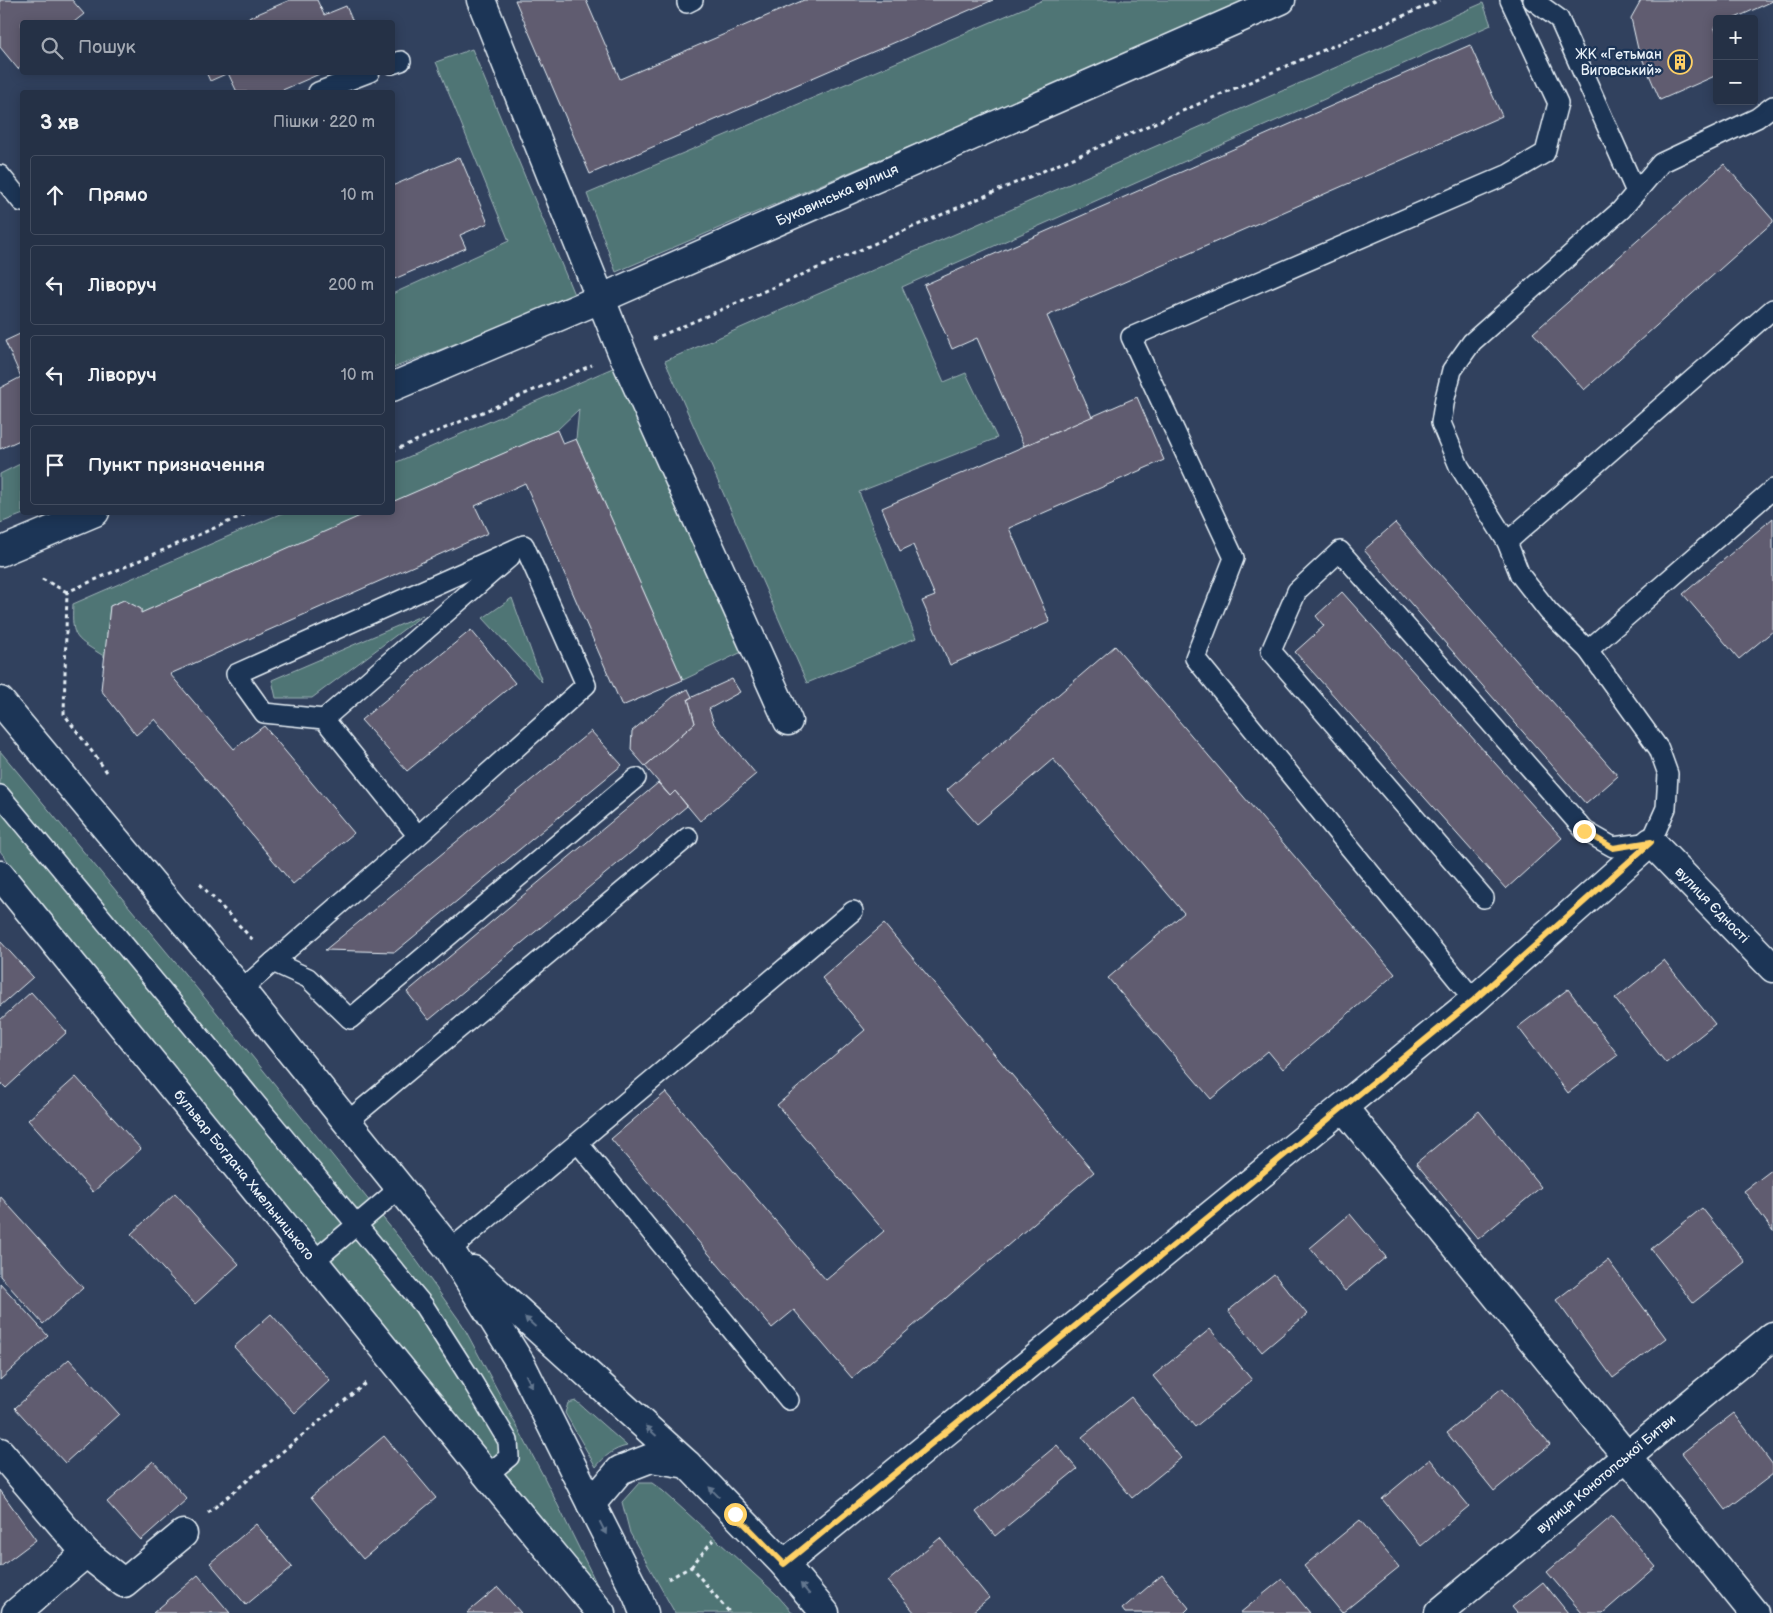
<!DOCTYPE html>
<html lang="uk">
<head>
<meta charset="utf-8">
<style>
  :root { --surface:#253146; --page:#313d51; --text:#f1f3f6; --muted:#a3a9b3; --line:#424c5f }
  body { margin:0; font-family:"Balsamiq Sans",sans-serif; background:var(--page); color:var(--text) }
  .controls { position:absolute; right:15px; top:15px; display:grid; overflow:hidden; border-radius:5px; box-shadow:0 2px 12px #0003 }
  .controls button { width:45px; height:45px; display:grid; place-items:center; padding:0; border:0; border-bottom:1px solid var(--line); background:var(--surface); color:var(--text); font:25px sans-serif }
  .stop { position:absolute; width:15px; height:15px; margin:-11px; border:4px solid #ffd166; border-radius:50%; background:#fff }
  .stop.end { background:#ffd166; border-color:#fff; box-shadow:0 1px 5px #0008 }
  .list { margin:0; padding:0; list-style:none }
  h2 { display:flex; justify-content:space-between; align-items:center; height:65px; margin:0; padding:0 20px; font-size:21px }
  h2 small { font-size:16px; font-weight:400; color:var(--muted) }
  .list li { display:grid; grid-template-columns:32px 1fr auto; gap:15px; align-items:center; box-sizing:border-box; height:80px; margin:0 10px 10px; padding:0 10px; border:1px solid var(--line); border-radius:5px }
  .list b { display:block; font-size:19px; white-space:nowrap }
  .list em { font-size:16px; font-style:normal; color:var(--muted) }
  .icon { flex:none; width:28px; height:28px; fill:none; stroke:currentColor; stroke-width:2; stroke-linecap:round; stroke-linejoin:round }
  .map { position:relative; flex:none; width:1773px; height:1613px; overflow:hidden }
  .search { position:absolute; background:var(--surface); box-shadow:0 2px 12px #0003; left:20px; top:20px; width:375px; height:55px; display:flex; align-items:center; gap:12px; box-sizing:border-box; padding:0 18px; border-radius:5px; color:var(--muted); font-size:19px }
  .panel { position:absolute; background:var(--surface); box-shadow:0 2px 12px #0003; left:20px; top:90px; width:375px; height:425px; border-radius:5px }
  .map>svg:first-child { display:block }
</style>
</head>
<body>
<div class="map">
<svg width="1773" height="1613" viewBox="0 0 1773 1613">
  <rect width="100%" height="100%" fill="#31415e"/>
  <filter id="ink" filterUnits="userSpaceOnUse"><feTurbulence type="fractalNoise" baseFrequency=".02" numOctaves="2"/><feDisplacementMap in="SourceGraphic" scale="10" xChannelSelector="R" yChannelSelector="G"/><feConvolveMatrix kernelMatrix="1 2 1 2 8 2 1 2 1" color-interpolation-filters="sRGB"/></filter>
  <g filter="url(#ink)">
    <!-- green -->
    <g fill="#507475" stroke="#9cb2b6">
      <path d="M1043,0H1253L616,272L587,194Z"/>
      <path d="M1483,3L1491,25L902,287L944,382L966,373L997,438L859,492L916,638L807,683L665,361Z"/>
      <path d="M472,49L575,297L393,368L392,294L509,241L436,62Z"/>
      <path d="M615,367L744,651L683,680L576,439L579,409L557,430L393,502L392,464Z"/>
      <path d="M22,463V512L26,513L0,523V474Z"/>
      <path d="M282,513H369L141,613V609L124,600L110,606L105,657C76,638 71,640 73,604Z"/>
      <path d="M512,598L542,682L483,618Z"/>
      <path d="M423,615L312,698H276L272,680Z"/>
      <path d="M0,751L204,997L409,1250L462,1324L544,1477L611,1613H607L0,851Z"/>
      <path d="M576,1401L627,1446C613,1449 605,1456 596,1467L565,1413L568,1403Z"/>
      <path d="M639,1483H652L663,1491L776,1594L793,1613H675L630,1533L622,1502Z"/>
    </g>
    <!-- building -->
    <g fill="#615c6f" stroke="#e8f1f8">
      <path d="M0,0H72L84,14L74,22H22V65L18,69L0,47Z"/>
      <path d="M290,0H317L324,15L346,6L353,22H239Z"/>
      <path d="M515,0H586L620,79L804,0H993L590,174Z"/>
      <path d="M1641,0H1773V1L1733,19H1717V26L1714,27L1717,33V75L1660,100L1638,49L1631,18Z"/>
      <path d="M1470,45L1502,116L1047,316L1092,417L1024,446L977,338L952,349L924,285Z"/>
      <path d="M206,72H324L278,92H237L228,73L210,81Z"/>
      <path d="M460,157L488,223L460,235L466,248L392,280V186Z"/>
      <path d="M1724,164L1773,220V222L1584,390L1533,333Z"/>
      <path d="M22,333V439L0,449V388L21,377L5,341Z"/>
      <path d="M1137,397L1164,460L1009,528L1050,622L950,665L922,601L935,596L913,545L900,551L882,508Z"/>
      <path d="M557,430L563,444L576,439L683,680L622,706L525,483L475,506L488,533L170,674L234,749L264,726L354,833L293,884L155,719L136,735L101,690L110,606L124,600L141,609V613L369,512H392V502Z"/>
      <path d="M1773,518V631L1739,659L1683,594Z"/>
      <path d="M1395,523L1618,776L1586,804L1364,550Z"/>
      <path d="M1342,592L1562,838L1506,889L1295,652L1324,626L1316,616Z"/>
      <path d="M471,630L515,683L407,771L361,720Z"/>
      <path d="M1115,646L1395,974L1283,1069L1268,1051L1211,1099L1108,978L1184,913L1053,759L977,824L947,790Z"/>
      <path d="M732,679L740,692L709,709L714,724L756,774L700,821L675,791L670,796L645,766L695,723L688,699Z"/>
      <path d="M688,689L692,697L688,699L695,723L645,766L631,750L632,731L673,697Z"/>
      <path d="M591,731L622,765L395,952L325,950Z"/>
      <path d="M658,783L670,796L675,791L687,806L429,1020L407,992Z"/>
      <path d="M884,924L1094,1172L852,1378L794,1310L772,1328L611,1139L666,1092L826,1280L884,1231L777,1105L865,1030L822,978Z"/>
      <path d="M0,941L33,977L0,1006Z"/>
      <path d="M1664,960L1715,1024L1666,1063L1615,999Z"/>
      <path d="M1568,989L1618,1055L1568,1093L1518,1027Z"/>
      <path d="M31,992L67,1032L6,1088L0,1082V1020Z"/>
      <path d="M76,1077L141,1149L93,1192L28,1120Z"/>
      <path d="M1479,1111L1541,1187L1478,1239L1416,1163Z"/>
      <path d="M1773,1169V1231L1744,1191Z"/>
      <path d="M175,1193L239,1264L195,1304L131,1234Z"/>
      <path d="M0,1196L83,1288L43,1324L0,1276Z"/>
      <path d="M1702,1208L1745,1262L1693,1303L1651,1249Z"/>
      <path d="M1350,1214L1386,1257L1345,1291L1310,1248Z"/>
      <path d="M1608,1260L1666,1338L1613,1378L1556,1300Z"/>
      <path d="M1274,1274L1307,1314L1262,1352L1228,1311Z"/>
      <path d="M0,1283L48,1336L0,1380Z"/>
      <path d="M271,1314L330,1380L295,1413L234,1347Z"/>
      <path d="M1210,1329L1252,1380L1195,1427L1153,1376Z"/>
      <path d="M69,1359L119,1414L65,1463L15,1408Z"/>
      <path d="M1502,1388L1550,1445L1494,1491L1447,1433Z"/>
      <path d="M1131,1397L1181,1458L1132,1498L1082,1437Z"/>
      <path d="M1734,1413L1773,1465V1474L1726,1510L1682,1453Z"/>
      <path d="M384,1436L436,1498L363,1559L311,1497Z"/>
      <path d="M1057,1445L1077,1469L995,1536L976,1512Z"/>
      <path d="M1430,1459L1469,1506L1421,1546L1382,1499Z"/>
      <path d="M153,1461L187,1499L141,1540L107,1502Z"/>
      <path d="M0,1490L36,1540L0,1567Z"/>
      <path d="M1612,1516L1656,1567L1603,1613H1582L1547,1572Z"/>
      <path d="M1360,1520L1399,1567L1342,1613L1304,1566Z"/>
      <path d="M256,1524L292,1567L246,1605L210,1563Z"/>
      <path d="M940,1538L989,1598L971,1613H915L888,1581Z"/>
      <path d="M198,1575L230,1613H153Z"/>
      <path d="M1162,1575L1189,1608L1184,1613H1125L1122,1609Z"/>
      <path d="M1282,1579L1310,1613H1240Z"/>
      <path d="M1543,1582L1568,1613H1517L1512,1607Z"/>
      <path d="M498,1587L521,1613H467Z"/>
    </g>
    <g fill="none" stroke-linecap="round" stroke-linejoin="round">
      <!-- service casing -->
      <g stroke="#e8f1f8" stroke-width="22">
        <g id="service">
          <path d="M687,0V3L693,0"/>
          <path d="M1533,0L1559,19L1636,192"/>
          <path d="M392,64L401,61"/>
          <path d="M318,92L370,72"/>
          <path d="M0,175L22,202"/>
          <path d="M1507,542L1773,309"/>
          <path d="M1588,650L1773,489"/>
          <path d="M324,719L510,557"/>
          <path d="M0,795L424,1306L472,1381L508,1441L509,1457L487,1475"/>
          <path d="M1484,898L1271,651L1297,591L1340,551L1585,831L1613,847L1651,842L1666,808L1668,774L1659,749L1588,650L1549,612L1520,575L1507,542L1459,466L1441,423L1445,398L1452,370L1472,342L1621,210L1661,163L1757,118L1773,106"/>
          <path d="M273,962L308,978L350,1019L636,778"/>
          <path d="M241,990L418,836L586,685L524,545L236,674L264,713L324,719L418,836"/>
          <path d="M1474,1000L1195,658L1234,558L1131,337L1509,174L1545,153L1558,103L1510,0"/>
          <path d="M347,1122L688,837"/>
          <path d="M578,1143L789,1400"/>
          <path d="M450,1250L853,911"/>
          <path d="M314,1261L400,1188"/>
        </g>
      </g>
      <!-- pedestrian casing -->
      <g stroke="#e8f1f8" stroke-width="31">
        <path id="pedestrian" d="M0,875L487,1475L601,1613"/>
      </g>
      <!-- minor casing -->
      <g stroke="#e8f1f8" stroke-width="31">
        <g id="minor">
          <path d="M481,0L622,352L788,721"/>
          <path d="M392,387L600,299L1281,0"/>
          <path d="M0,552L95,512"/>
          <path d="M0,701L241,990L450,1250L521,1364L591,1504"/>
          <path d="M1343,1107L1754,1613"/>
          <path d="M473,1270L687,1464"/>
          <path d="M0,1452L86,1553"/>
          <path d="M784,1564L1474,1000L1651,842L1773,968"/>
          <path d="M16,1613L86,1553L124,1583L183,1534"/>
          <path d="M644,1613L637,1595L591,1504L620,1470L651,1458L687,1464L784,1564L825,1613"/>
          <path d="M1439,1613L1627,1456L1773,1336"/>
        </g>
      </g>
      <!-- path -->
      <g stroke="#e8f1f8" stroke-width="3" stroke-dasharray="4 4" stroke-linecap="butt">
        <path d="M653,339L1440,0"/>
        <path d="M392,451L592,365"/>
        <path d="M42,579L67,592"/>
        <path d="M107,772L64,714L67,592L251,512"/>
        <path d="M200,884L254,941"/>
        <path d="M208,1513L367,1382"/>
        <path d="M691,1567L713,1540"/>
        <path d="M668,1579L691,1567L730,1613"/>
      </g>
      <!-- service -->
      <use href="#service" stroke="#1d3557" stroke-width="19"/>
      <!-- pedestrian -->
      <use href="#pedestrian" stroke="#1d3557" stroke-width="28"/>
      <!-- minor -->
      <use href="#minor" stroke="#1d3557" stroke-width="28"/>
    </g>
    <!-- one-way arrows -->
    <defs><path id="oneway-solid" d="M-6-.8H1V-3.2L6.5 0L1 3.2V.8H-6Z" transform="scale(1.25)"/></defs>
    <g fill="#64778f">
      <use href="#oneway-solid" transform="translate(530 1322) rotate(-138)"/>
      <use href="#oneway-solid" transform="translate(529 1381) rotate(63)"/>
      <use href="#oneway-solid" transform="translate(651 1431) rotate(-138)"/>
      <use href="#oneway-solid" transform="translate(714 1492) rotate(-134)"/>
      <use href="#oneway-solid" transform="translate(603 1528) rotate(63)"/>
      <use href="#oneway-solid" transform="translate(805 1589) rotate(-130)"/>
    </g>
  </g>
  <g fill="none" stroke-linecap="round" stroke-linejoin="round" filter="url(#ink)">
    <!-- route -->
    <path stroke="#ffd166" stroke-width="6" d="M735,1514L784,1564L1474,1000L1651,842L1613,848L1584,831"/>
  </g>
  <!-- icons -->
  <defs>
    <g id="building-ring" transform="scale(1.25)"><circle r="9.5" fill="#1d3557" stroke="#ffd166" stroke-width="1.5"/><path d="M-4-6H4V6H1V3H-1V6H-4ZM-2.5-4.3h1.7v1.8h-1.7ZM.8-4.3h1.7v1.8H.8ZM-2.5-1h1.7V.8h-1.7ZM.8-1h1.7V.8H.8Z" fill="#ffd166"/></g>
  </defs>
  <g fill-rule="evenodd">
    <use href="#building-ring" x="1680" y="62"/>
  </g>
  <g text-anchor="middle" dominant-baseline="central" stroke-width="4.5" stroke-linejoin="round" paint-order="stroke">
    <!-- poi labels -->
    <g font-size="14" fill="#e8f1f8" stroke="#1d3557" text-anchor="end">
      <text x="1662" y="54">ЖК «Гетьман<tspan x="1662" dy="16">Виговський»</tspan></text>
    </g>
    <!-- street labels -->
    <g font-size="14" fill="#e8f1f8" stroke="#1d3557">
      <text transform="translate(837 195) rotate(-24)">Буковинська вулиця</text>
      <text transform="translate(1712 905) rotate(46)">вулиця Єдності</text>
      <text transform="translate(244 1175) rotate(51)">бульвар Богдана Хмельницького</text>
      <text transform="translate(1606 1474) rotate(-40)">вулиця Конотопської Битви</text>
    </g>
  </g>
</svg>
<div class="controls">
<button>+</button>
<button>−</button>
</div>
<div class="stop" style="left:735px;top:1514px"></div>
<div class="stop end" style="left:1584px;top:831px"></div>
<div class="search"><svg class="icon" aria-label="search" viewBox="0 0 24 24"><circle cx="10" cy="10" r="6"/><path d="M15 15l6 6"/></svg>Пошук</div>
<section class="panel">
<h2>3 хв<small>Пішки · 220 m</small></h2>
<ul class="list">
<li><svg class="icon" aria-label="ahead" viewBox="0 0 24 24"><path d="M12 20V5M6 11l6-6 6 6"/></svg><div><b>Прямо</b></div><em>10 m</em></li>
<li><svg class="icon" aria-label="left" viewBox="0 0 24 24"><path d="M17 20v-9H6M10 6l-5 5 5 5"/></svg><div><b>Ліворуч</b></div><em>200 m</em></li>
<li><svg class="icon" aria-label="left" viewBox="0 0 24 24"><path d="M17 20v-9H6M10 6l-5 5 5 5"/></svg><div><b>Ліворуч</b></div><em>10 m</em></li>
<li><svg class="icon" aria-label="arrive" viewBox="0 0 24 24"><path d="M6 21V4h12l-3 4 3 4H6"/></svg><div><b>Пункт призначення</b></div></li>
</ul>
</section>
</div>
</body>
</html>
